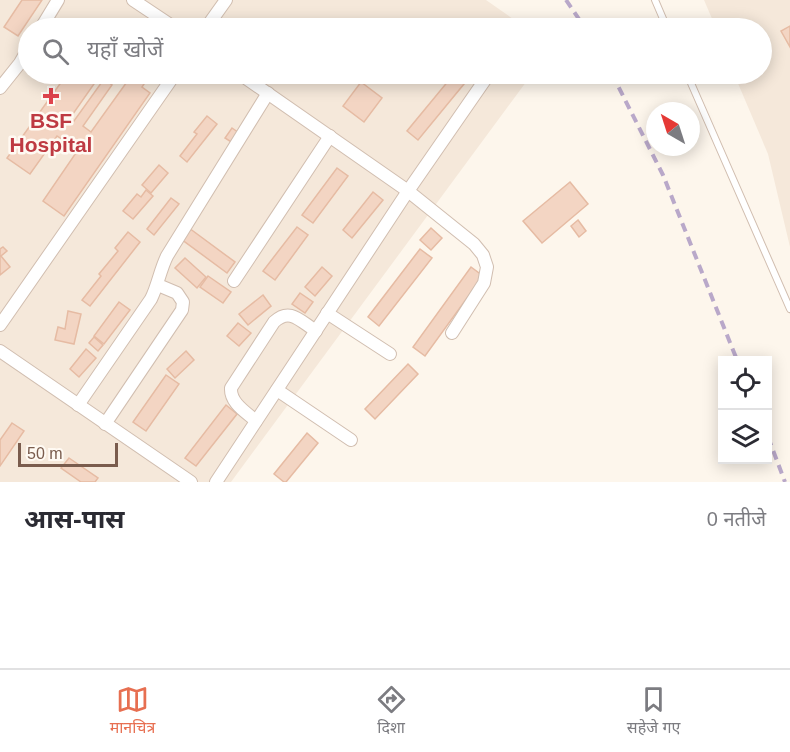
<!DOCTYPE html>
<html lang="hi">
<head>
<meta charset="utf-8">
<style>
  :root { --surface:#fff; --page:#f7f7f7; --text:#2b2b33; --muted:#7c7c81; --line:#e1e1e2; --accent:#e76f51 }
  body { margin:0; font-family:Arial,"Noto Sans Devanagari",sans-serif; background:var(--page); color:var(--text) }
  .controls { position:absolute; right:18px; bottom:18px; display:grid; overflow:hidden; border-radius:0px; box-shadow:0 3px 15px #0003 }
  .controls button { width:54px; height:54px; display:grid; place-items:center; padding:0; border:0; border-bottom:2px solid var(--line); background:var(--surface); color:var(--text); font:30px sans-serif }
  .compass { position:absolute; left:646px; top:102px; width:54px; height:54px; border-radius:50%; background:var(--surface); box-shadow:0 3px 15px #0003; rotate:321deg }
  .scale { position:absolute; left:18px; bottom:15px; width:100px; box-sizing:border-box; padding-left:6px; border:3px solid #7a5c4d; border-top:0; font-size:16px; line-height:21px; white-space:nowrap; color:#7a5c4d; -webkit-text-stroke:4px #fffaf3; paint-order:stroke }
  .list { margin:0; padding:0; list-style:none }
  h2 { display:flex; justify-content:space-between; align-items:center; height:78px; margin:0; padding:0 24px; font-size:26px }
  h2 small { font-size:20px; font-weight:400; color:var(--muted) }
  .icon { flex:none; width:33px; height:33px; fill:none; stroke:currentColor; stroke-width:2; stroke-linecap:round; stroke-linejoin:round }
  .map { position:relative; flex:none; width:790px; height:482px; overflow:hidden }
  .search { position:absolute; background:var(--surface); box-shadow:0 3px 15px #0003; left:18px; right:18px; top:18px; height:66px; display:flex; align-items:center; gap:15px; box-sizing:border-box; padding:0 21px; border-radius:33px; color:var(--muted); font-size:22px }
  .sheet { height:186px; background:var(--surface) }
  nav { display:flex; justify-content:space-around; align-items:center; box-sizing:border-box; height:84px; border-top:2px solid var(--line); background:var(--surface); font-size:16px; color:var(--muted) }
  nav a { display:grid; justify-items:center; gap:3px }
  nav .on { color:var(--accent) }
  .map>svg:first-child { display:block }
</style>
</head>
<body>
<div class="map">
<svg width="790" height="482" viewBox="0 0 790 482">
  <rect width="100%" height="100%" fill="#fdf6ec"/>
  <!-- residential -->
  <g fill="#f5e8da">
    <path d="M0,0H486L526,28H28V74H532L231,482H0Z"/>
    <path d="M704,0H790V247L768,154L734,74H762V28H716Z"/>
  </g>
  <!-- building -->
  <g fill="#f3d5c3" stroke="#e6bba3" stroke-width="1.5">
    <path d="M22,0H42L18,36L4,27Z"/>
    <path d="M790,26V47L781,31Z"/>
    <path d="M67,74H101L70,118L74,121L104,79L112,85L83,126L91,132L129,79L133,81L137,75L146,81L142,87L150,93L64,216L43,201L78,150L57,136L30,174L7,158Z"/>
    <path d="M139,74H150L155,77L150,83Z"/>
    <path d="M454,74L460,75L457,78L464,84L418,140L407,131Z"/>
    <path d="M361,82L382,98L364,122L343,106Z"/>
    <path d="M207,116L217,124L187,162L180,156L197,134L194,132Z"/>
    <path d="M232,128L242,135L236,145L225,138Z"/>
    <path d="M159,165L168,173L151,193L142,185Z"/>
    <path d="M337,168L348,176L313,223L302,215Z"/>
    <path d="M570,182L588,204L542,243L523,221Z"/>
    <path d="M146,190L153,196L133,219L123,211L137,194L141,197Z"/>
    <path d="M373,192L383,200L352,238L343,230Z"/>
    <path d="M171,198L179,204L154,235L147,229Z"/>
    <path d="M578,220L586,231L579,237L571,226Z"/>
    <path d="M297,227L308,235L275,280L263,271Z"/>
    <path d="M189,228L235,262L227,273L181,239Z"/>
    <path d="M431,228L442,238L431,250L420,240Z"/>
    <path d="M128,232L140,242L90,306L82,300L101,276L99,274L118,251L115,248Z"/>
    <path d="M3,247L7,251L1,256L10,267L0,275V249Z"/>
    <path d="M420,249L432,258L379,326L368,317Z"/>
    <path d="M185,258L206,277L197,288L175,268Z"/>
    <path d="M322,267L332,276L315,296L305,287Z"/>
    <path d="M471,267L483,276L425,356L413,347Z"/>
    <path d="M208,276L231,292L223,303L200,287Z"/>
    <path d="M300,293L313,302L305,313L292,304Z"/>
    <path d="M263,295L271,306L248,325L239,314Z"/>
    <path d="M119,302L130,310L104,344L94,336Z"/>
    <path d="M68,311L81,314L74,344L55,340L58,327L65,329Z"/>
    <path d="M238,323L251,333L239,346L227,336Z"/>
    <path d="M94,337L103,345L98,351L89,343Z"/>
    <path d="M86,349L96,358L79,377L70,369Z"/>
    <path d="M186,351L194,360L175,378L167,369Z"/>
    <path d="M408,364L418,374L375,419L365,409Z"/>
    <path d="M166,375L179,384L146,431L133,422Z"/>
    <path d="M226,405L237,414L196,466L185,458Z"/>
    <path d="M12,423L24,431L0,466V440Z"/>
    <path d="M307,433L318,443L286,482H284L274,474Z"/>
    <path d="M69,458L98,478L95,482H81L61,468Z"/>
  </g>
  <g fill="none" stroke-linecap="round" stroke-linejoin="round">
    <!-- lane casing -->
    <g stroke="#d1beb0" stroke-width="8">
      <g id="lane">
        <path d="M655,0L667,28"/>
        <path d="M687,74L790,309"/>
      </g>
    </g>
    <!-- street casing -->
    <g stroke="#d1beb0" stroke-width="14">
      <g id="street">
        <path d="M133,0L175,28"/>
        <path d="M41,28L58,0"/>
        <path d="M206,28L226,0"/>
        <path d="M0,88L20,63L28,49"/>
        <path d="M234,281L330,136"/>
        <path d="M327,313L390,354"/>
        <path d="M0,325L175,74"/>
        <path d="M452,333L484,283L487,267L483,255L474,244L408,191L489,74"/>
        <path d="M0,351L191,482"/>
        <path d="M277,390L351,440"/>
        <path d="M78,405L151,299C158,285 160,270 167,256L268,93"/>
        <path d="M256,421C246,412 230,403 231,388L274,322C290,307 300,321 316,331"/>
        <path d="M105,424L182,310L183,302L177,293L158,285"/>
        <path d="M216,482L408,191L240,74"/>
      </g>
    </g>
    <!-- lane -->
    <use href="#lane" stroke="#fff" stroke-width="6"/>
    <!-- street -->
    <use href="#street" stroke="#fff" stroke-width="12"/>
    <!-- rail -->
    <g stroke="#b9a8c9" stroke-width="4" stroke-dasharray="9 6" stroke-linecap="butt">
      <path d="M566,0L585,28"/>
      <path d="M612,74L663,175L737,360"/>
      <path d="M768,437L785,482"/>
    </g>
  </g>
  <!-- markers -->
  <path fill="#e0444e" stroke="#fffaf3" stroke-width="2" d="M48 87h6v6h6v6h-6v6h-6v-6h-6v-6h6z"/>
  <g text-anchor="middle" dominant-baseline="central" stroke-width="5" stroke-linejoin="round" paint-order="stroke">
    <!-- health labels -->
    <g font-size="21" font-weight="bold" fill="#be3a42" stroke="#fffaf3">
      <text x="51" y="120">BSF<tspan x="51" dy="24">Hospital</tspan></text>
    </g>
  </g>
</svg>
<div class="controls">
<button><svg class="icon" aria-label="locate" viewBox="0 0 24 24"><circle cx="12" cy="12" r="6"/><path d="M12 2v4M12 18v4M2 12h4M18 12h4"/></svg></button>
<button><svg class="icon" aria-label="layers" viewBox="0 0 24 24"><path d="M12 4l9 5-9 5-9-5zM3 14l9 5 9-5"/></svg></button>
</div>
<svg class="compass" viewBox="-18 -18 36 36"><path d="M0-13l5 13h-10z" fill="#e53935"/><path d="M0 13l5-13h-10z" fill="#7c7c81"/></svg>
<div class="scale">50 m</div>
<div class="search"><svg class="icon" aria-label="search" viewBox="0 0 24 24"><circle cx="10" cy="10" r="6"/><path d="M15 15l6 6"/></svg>यहाँ खोजें</div>
</div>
<section class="sheet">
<h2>आस-पास<small>0 नतीजे</small></h2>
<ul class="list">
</ul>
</section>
<nav>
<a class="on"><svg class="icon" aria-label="map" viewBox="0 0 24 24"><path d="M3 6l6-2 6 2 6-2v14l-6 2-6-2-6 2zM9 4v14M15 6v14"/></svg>मानचित्र</a>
<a><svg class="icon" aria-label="directions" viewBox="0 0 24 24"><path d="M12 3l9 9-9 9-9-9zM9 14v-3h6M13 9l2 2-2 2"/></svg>दिशा</a>
<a><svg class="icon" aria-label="saved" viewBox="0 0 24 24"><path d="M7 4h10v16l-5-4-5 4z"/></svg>सहेजे गए</a>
</nav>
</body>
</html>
